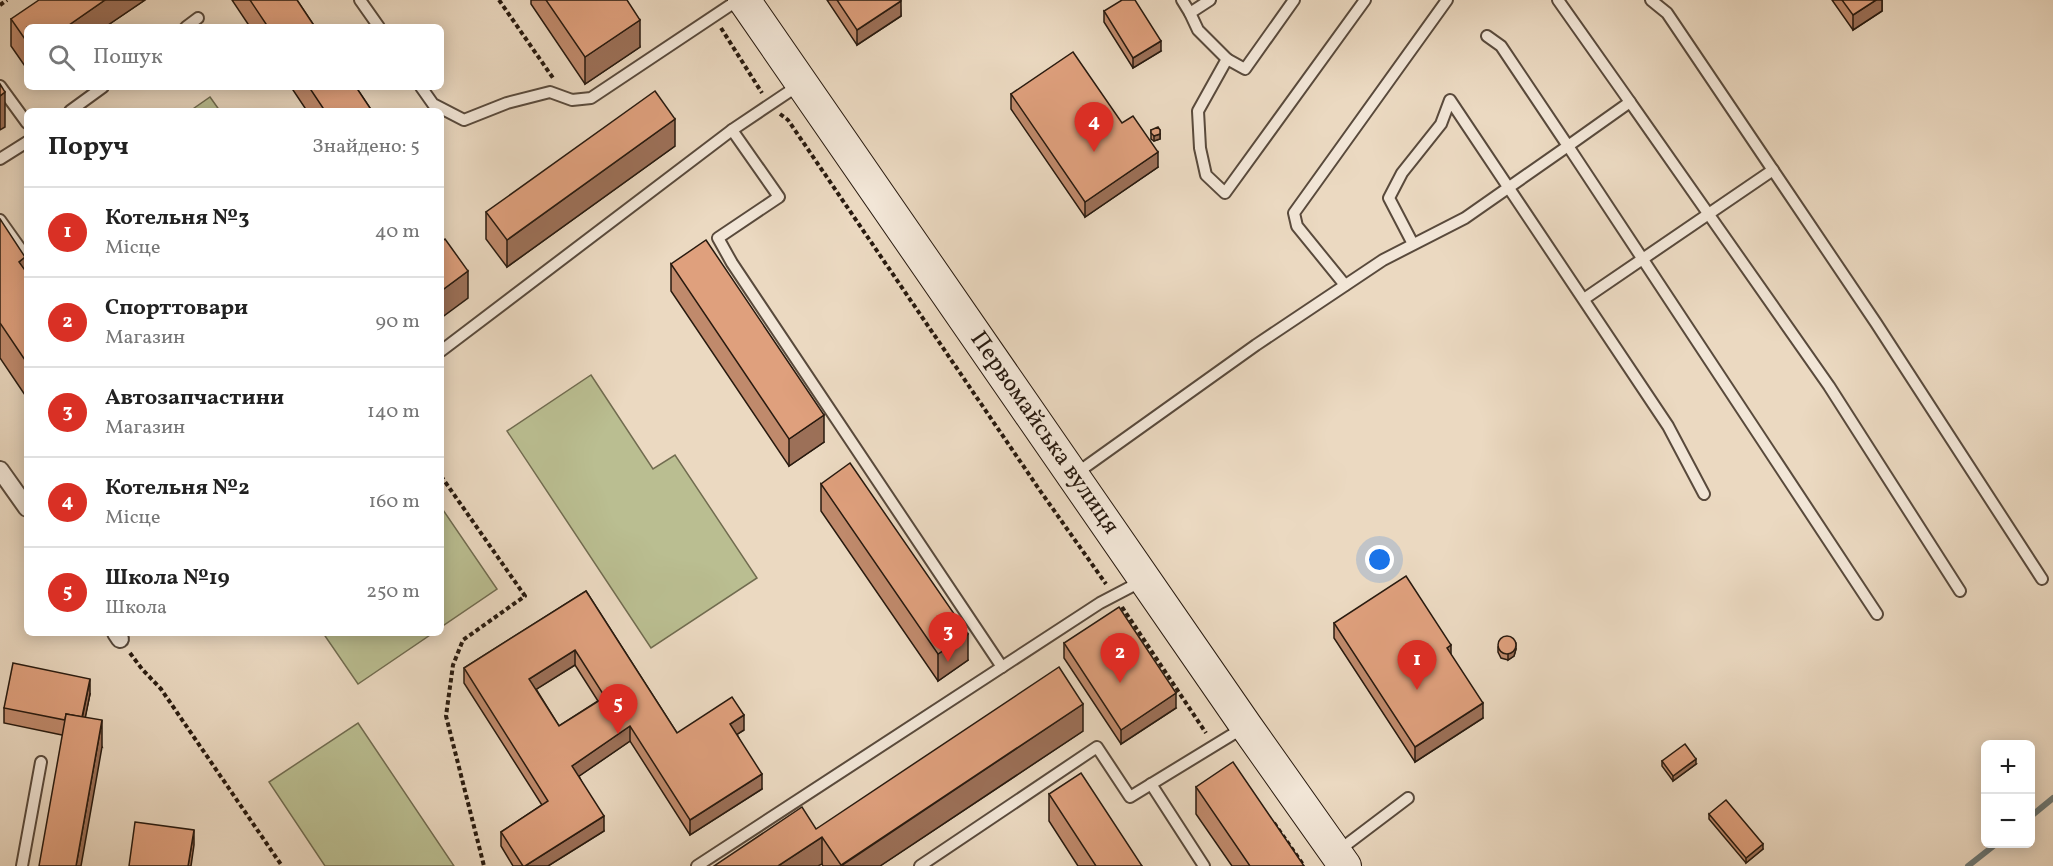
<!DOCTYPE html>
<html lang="uk">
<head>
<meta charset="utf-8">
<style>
  :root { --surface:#fff; --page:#f6f6f6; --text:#222; --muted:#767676; --line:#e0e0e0; --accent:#d93025 }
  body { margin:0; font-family:Vollkorn,serif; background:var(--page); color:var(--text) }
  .controls { position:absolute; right:18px; bottom:18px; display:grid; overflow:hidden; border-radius:9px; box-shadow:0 3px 15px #0003 }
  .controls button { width:54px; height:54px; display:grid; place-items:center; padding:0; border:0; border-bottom:2px solid var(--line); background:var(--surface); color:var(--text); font:30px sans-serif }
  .you { position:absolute; left:1380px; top:560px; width:21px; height:21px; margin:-15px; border:4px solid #fff; border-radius:50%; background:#1a73e8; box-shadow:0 0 0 9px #1a73e833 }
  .badge { display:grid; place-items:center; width:39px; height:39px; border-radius:50%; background:var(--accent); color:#fff; font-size:20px; font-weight:700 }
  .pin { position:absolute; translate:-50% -50px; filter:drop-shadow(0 2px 3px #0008) }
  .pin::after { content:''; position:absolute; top:32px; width:21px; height:18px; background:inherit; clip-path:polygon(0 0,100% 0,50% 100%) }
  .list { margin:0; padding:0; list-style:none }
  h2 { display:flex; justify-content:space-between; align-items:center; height:78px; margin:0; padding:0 24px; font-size:26px }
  h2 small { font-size:20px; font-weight:400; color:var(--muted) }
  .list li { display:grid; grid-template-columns:39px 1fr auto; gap:18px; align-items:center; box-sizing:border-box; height:90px; padding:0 24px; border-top:2px solid var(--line) }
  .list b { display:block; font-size:22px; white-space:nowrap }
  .list p { margin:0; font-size:20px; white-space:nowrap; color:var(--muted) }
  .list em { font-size:20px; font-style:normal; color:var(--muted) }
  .icon { flex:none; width:33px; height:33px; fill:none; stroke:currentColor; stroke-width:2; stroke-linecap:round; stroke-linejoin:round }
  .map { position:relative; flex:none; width:2053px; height:866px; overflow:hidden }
  .search { position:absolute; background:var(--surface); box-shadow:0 3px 15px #0003; left:24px; top:24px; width:420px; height:66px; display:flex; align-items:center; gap:15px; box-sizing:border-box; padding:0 21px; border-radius:9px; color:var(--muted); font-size:22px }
  .panel { position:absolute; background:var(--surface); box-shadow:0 3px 15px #0003; left:24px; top:108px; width:420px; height:528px; border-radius:9px }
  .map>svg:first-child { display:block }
</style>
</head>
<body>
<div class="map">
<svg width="2053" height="866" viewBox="0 0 2053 866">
  <rect width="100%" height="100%" fill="#ebd9c1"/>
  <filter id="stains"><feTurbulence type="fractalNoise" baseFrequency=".00333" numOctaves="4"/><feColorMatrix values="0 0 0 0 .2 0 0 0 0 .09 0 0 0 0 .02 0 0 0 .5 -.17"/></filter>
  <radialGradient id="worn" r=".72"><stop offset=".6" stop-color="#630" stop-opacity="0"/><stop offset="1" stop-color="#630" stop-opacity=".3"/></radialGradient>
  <!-- green -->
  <g fill="#babe91" stroke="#716c50" stroke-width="1.5">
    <path d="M210,97L220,111H190Z"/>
    <path d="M591,375L653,469L675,455L757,578L651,648L507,431Z"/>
    <path d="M441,507L497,589L441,627Z"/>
    <path d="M323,633H433L358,684Z"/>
    <path d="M358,723L454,866H325L269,782Z"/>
  </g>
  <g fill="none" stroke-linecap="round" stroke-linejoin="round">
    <!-- stream -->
    <g stroke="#6d7976" stroke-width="6">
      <path d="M2030,817L2053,798"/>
      <path d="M1968,866L1996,844"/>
    </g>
    <!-- service casing -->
    <g stroke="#594a3c" stroke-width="14">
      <g id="service">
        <path d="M360,0L379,27"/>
        <path d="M1182,0L1190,13"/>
        <path d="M1210,0L1190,13L1198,30L1227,59"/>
        <path d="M1294,0L1245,69L1227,59L1198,111L1200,148L1206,175L1225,193L1365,0"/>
        <path d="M1558,0L1630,102L1568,146L1877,614"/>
        <path d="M1651,0L1667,13L1876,323L2042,579"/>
        <path d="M186,27L198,18"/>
        <path d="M0,86L27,123"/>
        <path d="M421,87L433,104L464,120L507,103L550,92L572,100L591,98L738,0"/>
        <path d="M1630,102L1829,386L1960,591"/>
        <path d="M70,111L103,87"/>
        <path d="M732,130L779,197L718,238L732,263L1002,667"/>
        <path d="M0,159L27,142"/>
        <path d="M0,220L27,258"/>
        <path d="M1413,244L1389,198L1402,173L1441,124L1450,100L1668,426L1704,494"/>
        <path d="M1345,285L1297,226L1294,213L1447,0"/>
        <path d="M1584,299L1773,170"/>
        <path d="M441,351L732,130L799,85"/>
        <path d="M1074,475L1256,345L1383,260L1465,218L1568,146L1501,46L1487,36"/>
        <path d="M1151,784L1204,866"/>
        <path d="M1338,851L1408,798"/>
        <path d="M22,866L41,762"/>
        <path d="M697,866L1100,603L1142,581"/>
        <path d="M920,866L1097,747L1130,797L1243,728"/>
      </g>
    </g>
    <!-- pedestrian casing -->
    <g stroke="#594a3c" stroke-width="20">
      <g id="pedestrian">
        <path d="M0,470L27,508"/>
        <path d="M116,633L120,639"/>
      </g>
    </g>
    <!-- secondary casing -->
    <g stroke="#281a0f" stroke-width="34">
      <path id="secondary" d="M744,0L1246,726L1345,866"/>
    </g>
    <!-- path -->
    <g stroke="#281a0f" stroke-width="4" stroke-dasharray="4.5 3" stroke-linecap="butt">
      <path d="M499,0L553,78"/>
      <path d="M0,5L7,0"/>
      <path d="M721,28L762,93"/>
      <path d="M780,114L788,120L1041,492L1106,584"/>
      <path d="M441,476L525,596L463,640L453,665L446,716L484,866"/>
      <path d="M1122,607L1206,733"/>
      <path d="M130,653L142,669L161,689L282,866"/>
      <path d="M1274,823L1304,866"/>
    </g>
    <!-- service -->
    <use href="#service" stroke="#f2e6d7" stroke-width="10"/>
    <!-- pedestrian -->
    <use href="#pedestrian" stroke="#f2e6d7" stroke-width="16"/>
    <!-- secondary -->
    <use href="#secondary" stroke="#f2e6d7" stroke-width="32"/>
  </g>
  <!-- wall -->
  <g fill="#c08a6c" stroke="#281a0f" stroke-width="1.5" fill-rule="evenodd">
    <path d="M145,0L105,27H27V69L11,46V19Z"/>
    <path d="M232,0H297L315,27H250Z"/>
    <path d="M531,0H627L640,47L585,84L531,4Z"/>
    <path d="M827,0H900L901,16L857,45Z"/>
    <path d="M1832,0H1882V11L1853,30Z"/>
    <path d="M1104,11L1161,51L1133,68L1104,22Z"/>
    <path d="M291,87H356L372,111H307Z"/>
    <path d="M1011,94L1122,123L1158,167L1085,217L1011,109Z"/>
    <path d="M1151,130H1160V139L1154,141L1151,139Z"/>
    <path d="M675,146L507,267L486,239V212Z"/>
    <path d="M0,219L27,273V398L0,358Z"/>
    <path d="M671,264L824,442L789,466L671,291Z"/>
    <path d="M821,484L968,660L938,681L821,511Z"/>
    <path d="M586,591L677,733L744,730L737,734L762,789L690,835L630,741L579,776L604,831L548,866H513L501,846V832L542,805L464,683V668ZM575,665L598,701L559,726L536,689Z"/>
    <path d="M1334,623L1451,655L1483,718L1415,762L1334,638Z"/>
    <path d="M1064,643L1176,708L1121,744L1064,658Z"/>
    <path d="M1498,647L1516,649L1514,656L1508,660L1501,658L1498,652Z"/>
    <path d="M90,694L85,717L102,747L62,735L4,723V708Z"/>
    <path d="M1083,731L880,866H823L822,864L816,829Z"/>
    <path d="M1662,761L1696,764L1673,781L1662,766Z"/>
    <path d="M1196,787L1304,866H1232L1196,814Z"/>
    <path d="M1049,794L1142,866H1078L1049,821Z"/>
    <path d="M1709,814L1763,849L1746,863L1709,819Z"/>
  </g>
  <!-- shaded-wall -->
  <g fill="#9c7058" stroke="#281a0f" stroke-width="1.5">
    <path d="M105,0H145L105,27H66Z"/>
    <path d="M1876,0H1882V11L1853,30V15Z"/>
    <path d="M901,1V16L857,45V30Z"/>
    <path d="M640,20V47L585,84V57Z"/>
    <path d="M1161,41V51L1133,68V58Z"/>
    <path d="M5,92V127L0,130V96Z"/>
    <path d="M675,119V146L507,267V240Z"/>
    <path d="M1160,134V139L1154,141V136Z"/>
    <path d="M1158,152V167L1085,217V202Z"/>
    <path d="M25,257V292L19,262Z"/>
    <path d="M468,271V298L441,318V291Z"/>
    <path d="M824,415V442L789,466V439Z"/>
    <path d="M968,634V660L938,681V654Z"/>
    <path d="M1516,644V649L1514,656L1508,660V654Z"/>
    <path d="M1451,645V660L1447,648Z"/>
    <path d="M575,650V665L529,694V679Z"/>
    <path d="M90,679V694L81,739V724Z"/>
    <path d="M1176,693V708L1121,744V730Z"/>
    <path d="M1483,703V718L1415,762V747Z"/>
    <path d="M1083,704V731L880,866H841Z"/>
    <path d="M744,715V730L730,739V724Z"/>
    <path d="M102,720V747L81,866H76Z"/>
    <path d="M630,726V741L572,781V766Z"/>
    <path d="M1696,759V764L1673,781V776Z"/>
    <path d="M762,774V789L690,835V820Z"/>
    <path d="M604,816V831L548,866H525Z"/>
    <path d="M194,830V845L191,866H188Z"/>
    <path d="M822,837V864L818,866H778Z"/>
    <path d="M1763,844V849L1746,863V858Z"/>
  </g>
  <!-- building -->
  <g fill="#dfa07d" stroke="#281a0f" stroke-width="1.5" fill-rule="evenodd">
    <path d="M39,0H105L66,27H27V42L11,19Z"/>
    <path d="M250,0H297L315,27H268Z"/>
    <path d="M546,0H627L640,20L585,57Z"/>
    <path d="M837,0H900L901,1L857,30Z"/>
    <path d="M1122,0H1135L1161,41L1133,58L1104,11Z"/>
    <path d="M1842,0H1876L1853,15Z"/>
    <path d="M1073,52L1122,123L1133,116L1158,152L1085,202L1011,94Z"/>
    <path d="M0,84L5,92L0,96Z"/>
    <path d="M309,87H356L372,111H325Z"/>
    <path d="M655,91L675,119L507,240L486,212Z"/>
    <path d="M1158,127L1160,130V134L1154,136L1151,133V130Z"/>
    <path d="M0,219L25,257L19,262L27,273V363L0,323Z"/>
    <path d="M445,239L468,271L441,291V242Z"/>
    <path d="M706,240L824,415L789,439L671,264Z"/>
    <path d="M850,463L968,634L938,654L821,484Z"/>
    <path d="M1406,576L1451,645L1447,648L1483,703L1415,747L1334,623Z"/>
    <path d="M586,591L677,733L732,697L744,715L730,724L762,774L690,820L630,726L572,766L604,816L525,866H523L501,832L548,801L464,668ZM575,650L605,697L559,726L529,679Z"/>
    <path d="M1119,607L1176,693L1121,730L1064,643Z"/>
    <circle cx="1507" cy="645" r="9"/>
    <path d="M13,663L90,679L82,717L66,714L65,720L4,708Z"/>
    <path d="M1059,667L1083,704L841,865L822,837L778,866H714L802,807L816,829Z"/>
    <path d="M66,714L102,720L76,866H39Z"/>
    <path d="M1685,744L1696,759L1673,776L1662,761Z"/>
    <path d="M1233,762L1304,866H1250L1196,787Z"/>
    <path d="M1081,773L1142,866H1096L1049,794Z"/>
    <path d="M1726,800L1763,844L1746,858L1709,814Z"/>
    <path d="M135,822L194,830L188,866H129Z"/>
  </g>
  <g text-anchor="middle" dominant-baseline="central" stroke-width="4.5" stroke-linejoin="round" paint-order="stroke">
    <!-- street labels -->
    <g font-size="24" fill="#281a0f" stroke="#f2e6d7">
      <text transform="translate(1044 433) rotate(55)">Первомайська вулиця</text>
    </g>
  </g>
  <rect width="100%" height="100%" filter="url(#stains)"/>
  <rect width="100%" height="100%" fill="url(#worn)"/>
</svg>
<div class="controls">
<button>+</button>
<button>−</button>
</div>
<div class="you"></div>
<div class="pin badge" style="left:1417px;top:690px">1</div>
<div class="pin badge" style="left:1120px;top:683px">2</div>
<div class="pin badge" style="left:948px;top:662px">3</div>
<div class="pin badge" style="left:1094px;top:152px">4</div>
<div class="pin badge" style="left:618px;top:734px">5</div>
<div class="search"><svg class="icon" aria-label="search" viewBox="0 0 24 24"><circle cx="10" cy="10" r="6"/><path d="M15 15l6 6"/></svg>Пошук</div>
<section class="panel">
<h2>Поруч<small>Знайдено: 5</small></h2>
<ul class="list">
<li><span class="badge">1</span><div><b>Котельня №3</b><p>Місце</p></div><em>40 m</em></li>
<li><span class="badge">2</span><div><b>Спорттовари</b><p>Магазин</p></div><em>90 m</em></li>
<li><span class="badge">3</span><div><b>Автозапчастини</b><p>Магазин</p></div><em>140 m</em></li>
<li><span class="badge">4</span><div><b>Котельня №2</b><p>Місце</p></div><em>160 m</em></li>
<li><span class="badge">5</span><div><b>Школа №19</b><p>Школа</p></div><em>250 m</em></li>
</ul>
</section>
</div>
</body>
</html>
